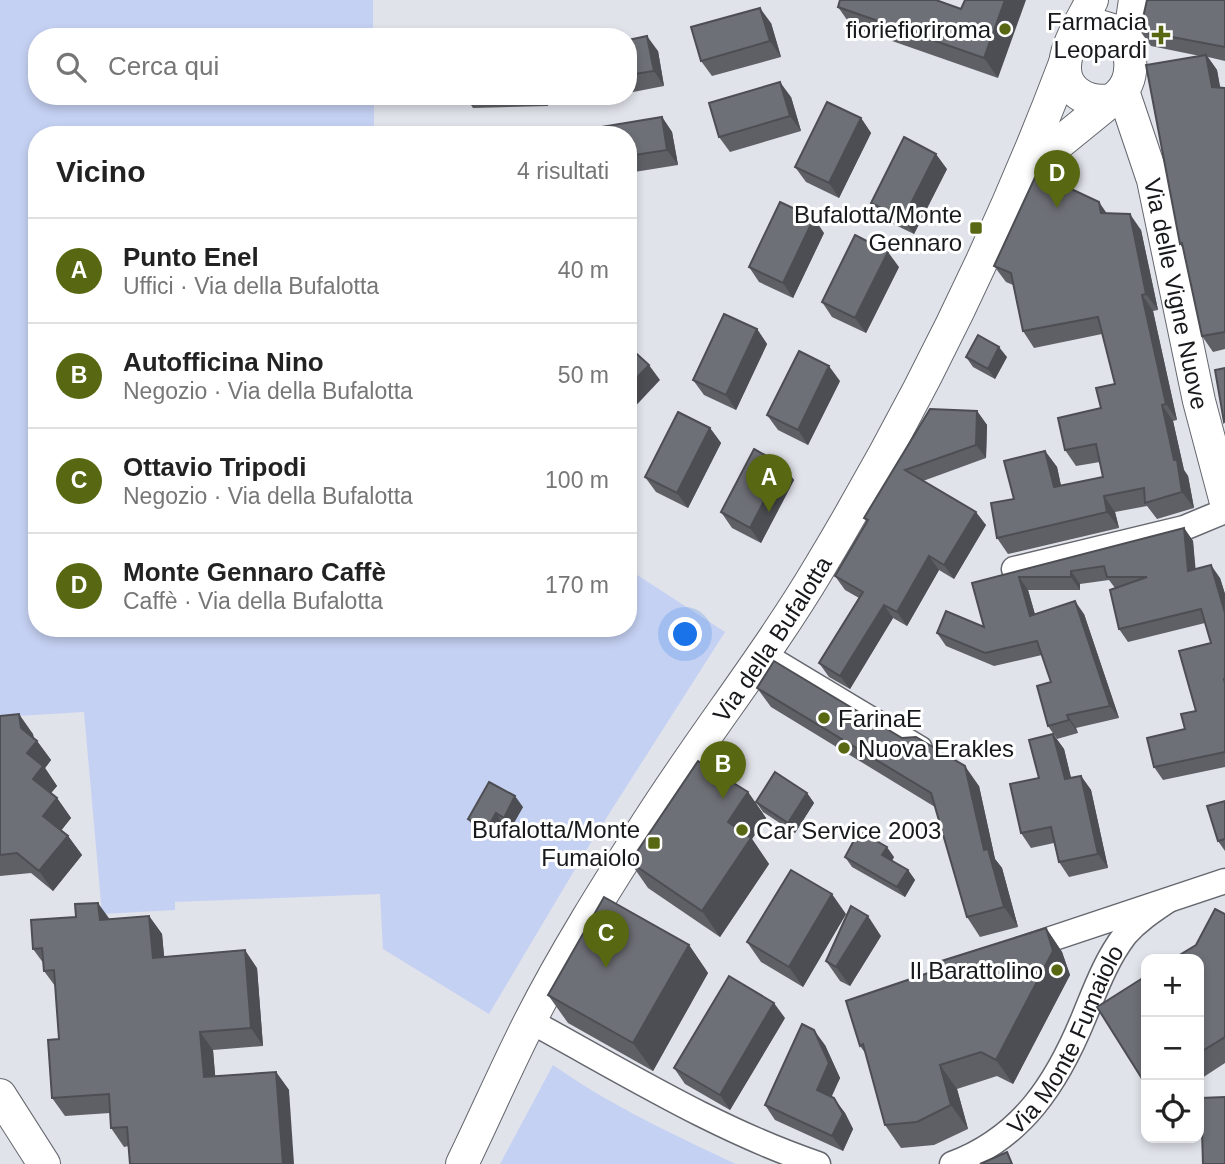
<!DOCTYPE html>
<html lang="it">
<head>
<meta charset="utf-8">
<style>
  :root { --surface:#fff; --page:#f2f2f2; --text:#222; --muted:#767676; --line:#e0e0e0; --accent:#586812 }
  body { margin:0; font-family:Arial,sans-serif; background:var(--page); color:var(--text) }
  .controls { position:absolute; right:21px; bottom:21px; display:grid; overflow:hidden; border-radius:14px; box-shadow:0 4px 10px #0003 }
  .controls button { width:63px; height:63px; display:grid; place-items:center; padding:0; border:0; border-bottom:2px solid var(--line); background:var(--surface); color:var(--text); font:35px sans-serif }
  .you { position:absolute; left:686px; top:635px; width:24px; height:24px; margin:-18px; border:5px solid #fff; border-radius:50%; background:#1a73e8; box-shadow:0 0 0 10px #1a73e833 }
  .badge { display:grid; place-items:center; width:46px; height:46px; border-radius:50%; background:var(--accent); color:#fff; font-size:23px; font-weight:700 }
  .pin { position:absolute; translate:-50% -58px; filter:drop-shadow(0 2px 4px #0008) }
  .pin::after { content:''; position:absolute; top:37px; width:24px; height:21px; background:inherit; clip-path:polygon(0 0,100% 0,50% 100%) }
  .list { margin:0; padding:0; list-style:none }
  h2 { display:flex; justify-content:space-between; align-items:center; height:91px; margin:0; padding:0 28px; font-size:30px }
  h2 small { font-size:23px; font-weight:400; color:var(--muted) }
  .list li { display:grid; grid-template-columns:46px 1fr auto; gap:21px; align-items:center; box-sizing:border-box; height:105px; padding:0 28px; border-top:2px solid var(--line) }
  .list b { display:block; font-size:26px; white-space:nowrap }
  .list p { margin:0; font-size:23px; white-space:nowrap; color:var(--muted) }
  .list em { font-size:23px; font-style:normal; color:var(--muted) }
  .icon { flex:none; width:38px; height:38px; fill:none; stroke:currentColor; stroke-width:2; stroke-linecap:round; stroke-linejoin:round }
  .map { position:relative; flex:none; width:1225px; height:1164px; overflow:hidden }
  .search { position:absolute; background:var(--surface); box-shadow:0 4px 10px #0003; left:28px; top:28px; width:609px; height:77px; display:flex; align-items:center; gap:18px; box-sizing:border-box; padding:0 24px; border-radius:28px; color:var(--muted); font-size:26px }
  .panel { position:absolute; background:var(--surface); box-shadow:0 4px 10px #0003; left:28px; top:126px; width:609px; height:511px; border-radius:28px }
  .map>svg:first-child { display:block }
</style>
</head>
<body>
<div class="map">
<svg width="1225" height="1164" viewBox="0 0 1225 1164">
  <rect width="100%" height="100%" fill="#e1e3eb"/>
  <!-- green -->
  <g fill="#c5d1f3">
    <path d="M0,0H373V37H37V96H374V135H37V628H628V569L725,632L593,839L489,1014L383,949L380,894L175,902V910L102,914L84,712L0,717Z"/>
    <path d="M553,1065C610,1105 672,1134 736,1164H500Z"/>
  </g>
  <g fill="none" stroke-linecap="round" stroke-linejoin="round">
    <!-- pedestrian casing -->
    <g stroke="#65676e" stroke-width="22">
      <path id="pedestrian" d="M764,652L922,747"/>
    </g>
    <!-- minor casing -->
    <g stroke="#65676e" stroke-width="27">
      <g id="minor">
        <path d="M1014,569L1184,528L1225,511"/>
        <path d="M1021,949L1225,881"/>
        <path d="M530,1021C624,1072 717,1130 818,1164"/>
        <path id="s1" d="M952,1164C1022,1138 1057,1083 1084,1017C1096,988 1106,960 1125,935C1137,921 1152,911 1167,901"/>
      </g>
    </g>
    <!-- tertiary casing -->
    <g stroke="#65676e" stroke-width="34">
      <g id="tertiary">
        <path d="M1092,0C1080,26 1046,71 1079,94C1089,101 1099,102 1111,100"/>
        <path d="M1128,47L1135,0"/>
        <path id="s2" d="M1123,91L1153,180L1199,401L1225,499"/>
        <path d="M1026,170L1117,96C1136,80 1133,50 1119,32L1096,25L1077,32"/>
        <path d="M0,1095L44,1164"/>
        <path id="s3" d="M462,1164C485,1117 506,1068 530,1021C564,954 605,889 646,825C701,738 766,657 819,568C915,408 999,238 1065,63"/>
      </g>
    </g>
    <!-- pedestrian -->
    <use href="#pedestrian" stroke="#fff" stroke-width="19"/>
    <!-- minor -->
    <use href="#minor" stroke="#fff" stroke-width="24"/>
    <!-- tertiary -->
    <use href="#tertiary" stroke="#fff" stroke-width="32"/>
  </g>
  <!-- wall -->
  <g fill="#5f6066">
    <path d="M1225,0V61L1208,57L1217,70L1220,88H1225V349L1213,352L1202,336L1184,250L1180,244L1200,56L1151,46L1140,31Z"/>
    <path d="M838,7L961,9L998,78L852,27Z"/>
    <path d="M771,23L781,57L712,76L701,61Z"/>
    <path d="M628,40L658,51L664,86L628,93Z"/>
    <path d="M465,96H548V106L473,108Z"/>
    <path d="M590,96H609L593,99Z"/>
    <path d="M791,97L801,131L730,152L719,137Z"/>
    <path d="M662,117L672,132L678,165L628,173V135Z"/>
    <path d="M861,118L871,133L839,198L806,182L795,167Z"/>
    <path d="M947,169L914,234L881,218L871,203Z"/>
    <path d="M1107,213L1141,230L1158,310L1153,311L1177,420L1173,421L1184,470L1188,476L1194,508L1157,519L1147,506L1115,512L1119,528L1008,554L997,538L1014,499L1045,451L1057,467L1061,486L1103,477L1100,462L1076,466L1065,450L1101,408L1115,384L1102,334L1034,348L1023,331L1013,285L1006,282L994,266Z"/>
    <path d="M824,233L793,298L759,282L749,267Z"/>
    <path d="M899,267L866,333L832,317L822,302Z"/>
    <path d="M757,329L767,344L736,410L704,395L693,380Z"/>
    <path d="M966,357H1007L995,379L973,367Z"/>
    <path d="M840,381L808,445L778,430L767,415Z"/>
    <path d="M930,409L977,411L987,425L986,458L923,481L986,525L954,579L939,570L907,626L893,618L850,689L829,677L819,663L859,598L845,590L835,576L867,522L864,518Z"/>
    <path d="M710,428L721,443L688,508L656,492L645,477Z"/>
    <path d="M783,465L794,480L761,543L732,528L721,512Z"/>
    <path d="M1184,528L1193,541L1195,569L1220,578L1225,594V767L1163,780L1154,767L1185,729L1196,711L1211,643L1205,623L1128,642L1119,629L1115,588L1109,580L1080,584V590H1028L1035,614H1084L1119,718L1076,728L1078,733L1057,739L1048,726L1051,682L1042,655L994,666L946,646L937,633L984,627L972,583Z"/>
    <path d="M757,688L902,738L979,786L995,859L1002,868L1018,927L980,937L967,917L935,807L771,707Z"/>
    <path d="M0,716L33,734L34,738L37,741L51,760L45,768L57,786L51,793L57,798L71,818L61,830L68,836L82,855L53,891L31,873L0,876Z"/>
    <path d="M1053,734L1064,749L1071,778L1081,776L1091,790L1108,868L1069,877L1059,862L1054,843L1031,848L1021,833Z"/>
    <path d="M748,792L766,818L752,839L769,864L720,937L648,888L630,862Z"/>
    <path d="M807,793L814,803L795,833L763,812L756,802Z"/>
    <path d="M1225,801V851L1218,841Z"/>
    <path d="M523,807L511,828L503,824L494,840L475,829L468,819Z"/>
    <path d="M845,857H894L892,861L908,870L915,880L905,897L852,867Z"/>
    <path d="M846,914L803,987L761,962L747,942Z"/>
    <path d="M1225,914V1063L1199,1080V959L1196,945Z"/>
    <path d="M149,916L162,934L164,957L257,968L263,1046L213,1050L215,1077L276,1072L289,1090L129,1146L124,1147L111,1128L110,1113L65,1116L52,1098L59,1039L55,986L44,971V964L33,949L110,919Z"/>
    <path d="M1046,928L1062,952L1070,975L1013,1084L997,1076L957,1089L968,1129L934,1145L901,1148L885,1125L866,1054L860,1046L934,971Z"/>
    <path d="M881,936L850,986L840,981L826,961Z"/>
    <path d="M689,945L708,973L653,1071L568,1023L548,995Z"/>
    <path d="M785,1018L730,1110L685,1084L674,1068Z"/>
    <path d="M825,1045L840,1078L831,1096L845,1113L853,1129L843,1151L775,1120L765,1105Z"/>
  </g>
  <!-- shaded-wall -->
  <g fill="#4d4e53">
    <path d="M1005,0H1026L998,78L984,58Z"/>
    <path d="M760,8L771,23L781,57L770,41Z"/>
    <path d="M647,36L658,51L664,86L654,71Z"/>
    <path d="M1206,55L1217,70L1223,102L1212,87Z"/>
    <path d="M780,82L791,97L801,131L790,116Z"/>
    <path d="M541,96H548V106Z"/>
    <path d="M662,117L672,132L678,165L667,150Z"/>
    <path d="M861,118L871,133L839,198L829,183Z"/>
    <path d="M936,154L947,169L914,234L903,219Z"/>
    <path d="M1099,202L1110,218L1101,213Z"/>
    <path d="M1130,214L1141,230L1158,310L1146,294Z"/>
    <path d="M814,218L824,233L793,298L783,283Z"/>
    <path d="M888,252L899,267L866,333L855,318Z"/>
    <path d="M1142,295L1153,311L1177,420L1166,404Z"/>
    <path d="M757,329L767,344L736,410L726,395Z"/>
    <path d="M999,347L1007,357L995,379L988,369Z"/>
    <path d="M649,365L660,380L628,414V387Z"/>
    <path d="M829,366L840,381L808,445L798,430Z"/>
    <path d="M1162,405L1173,421L1184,470L1188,476L1194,508L1182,492Z"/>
    <path d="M977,411L987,425L986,458L976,445Z"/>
    <path d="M710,428L721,443L688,508L677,493Z"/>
    <path d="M1045,451L1057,467L1065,504L1054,487Z"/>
    <path d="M783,465L794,480L761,543L750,528Z"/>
    <path d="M1104,496L1115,512L1119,528L1107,512Z"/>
    <path d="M976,512L986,525L954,579L944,565Z"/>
    <path d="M1184,528L1193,541L1197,584L1188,571Z"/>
    <path d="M929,556L939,570L907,626L897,612Z"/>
    <path d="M1211,565L1220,578L1225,594V613Z"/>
    <path d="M1071,571L1080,584V590L1071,577Z"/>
    <path d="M1019,577L1028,590L1039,629L1030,616Z"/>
    <path d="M1075,601L1084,614L1119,718L1110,706Z"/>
    <path d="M884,605L893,618L850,689L840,676Z"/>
    <path d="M19,714L33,734L34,745L37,741L51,760L45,768L57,786L46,799L33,779L21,728Z"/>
    <path d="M1067,715L1076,728L1078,733L1069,720Z"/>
    <path d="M1053,734L1064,749L1075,794L1065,779Z"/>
    <path d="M965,766L979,786L995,859L1002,868L1018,927L1004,907L984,850Z"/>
    <path d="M1081,776L1091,790L1108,868L1098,854Z"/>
    <path d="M748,792L766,818L752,839L769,864L720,937L702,911L728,822Z"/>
    <path d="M807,793L814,803L795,833L788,823Z"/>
    <path d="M515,796L523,807L511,828L504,818Z"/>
    <path d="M57,798L71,818L57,836L43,816Z"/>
    <path d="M496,813L503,824L494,840L487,829Z"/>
    <path d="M68,836L82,855L53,891L39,871Z"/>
    <path d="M887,847L894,857L889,865L882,855Z"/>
    <path d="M908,870L915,880L905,897L897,887Z"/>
    <path d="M832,894L846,914L803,987L789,967Z"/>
    <path d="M98,903L111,921L100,920Z"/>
    <path d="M149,916L162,934L166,976L153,958Z"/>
    <path d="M868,916L881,936L850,986L836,967Z"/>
    <path d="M1046,928L1062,952L1070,975L1013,1084L996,1060Z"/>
    <path d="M689,945L708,973L653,1071L633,1043Z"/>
    <path d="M245,950L257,968L263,1046L251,1028Z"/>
    <path d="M774,1003L785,1018L730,1110L720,1095Z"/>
    <path d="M814,1030L825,1045L840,1078L828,1105L817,1090Z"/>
    <path d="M200,1032L213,1050L217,1096L204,1077Z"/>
    <path d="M940,1065L957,1089L968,1129L951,1105Z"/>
    <path d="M276,1072L289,1090L294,1164H283Z"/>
    <path d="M834,1098L845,1113L853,1129L843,1151L832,1136Z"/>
  </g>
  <!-- building -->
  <g fill="#6e7077" stroke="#4d4e53" stroke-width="2">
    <path d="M840,0H936L961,9L965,0H1005L984,58L838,7Z"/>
    <path d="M1147,0H1225V47L1140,31Z"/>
    <path d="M760,8L770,41L701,61L691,27Z"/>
    <path d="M647,36L654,71L628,75V40Z"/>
    <path d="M1206,55L1212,87L1225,88V332L1202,336L1182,243L1180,244L1146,65Z"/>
    <path d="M780,82L790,116L719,137L709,103Z"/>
    <path d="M827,102L861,118L829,183L795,167Z"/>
    <path d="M662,117L667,150L628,156V135H590L589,129Z"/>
    <path d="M539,131V135H475Z"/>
    <path d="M904,137L936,154L903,219L871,203Z"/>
    <path d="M1037,173L1099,202L1101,213L1130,214L1146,294L1142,295L1166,404L1162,405L1174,460H1177L1182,492L1145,503L1144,488L1104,496L1107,512L997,538L991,503L1014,499L1004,461L1045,451L1054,487L1103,477L1096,444L1065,450L1058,418L1101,408L1096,388L1115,384L1098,317L1023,331L1011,273L994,266Z"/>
    <path d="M780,202L814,218L783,283L749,267Z"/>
    <path d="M855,235L888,252L855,318L822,302Z"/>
    <path d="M724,314L757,329L726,395L693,380Z"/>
    <path d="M978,335L999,347L988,369L966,357Z"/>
    <path d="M628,346L649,365L628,387Z"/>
    <path d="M799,351L829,366L798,430L767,415Z"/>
    <path d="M1225,368V421L1224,422L1215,370Z"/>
    <path d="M930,409L977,411L976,445L905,470L976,512L944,565L929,556L897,612L884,605L840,676L819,663L863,592L835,576L868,520L864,518Z"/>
    <path d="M678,412L710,428L677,493L645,477Z"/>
    <path d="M754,449L783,465L750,528L721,512Z"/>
    <path d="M1184,528L1188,571L1211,565L1225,613V678L1224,679L1225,683V752L1154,767L1147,738L1185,729L1181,714L1196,711L1179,651L1211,643L1201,609L1119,629L1110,590L1147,577H1107L1104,566L1071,571V577H1019L1030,616L1075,601L1110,706L1067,715L1069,720L1048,726L1037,686L1051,682L1037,641L985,653L937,633L946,611L984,627L972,583Z"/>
    <path d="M774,661L902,738L916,737L965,766L984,850L988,849L1004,907L967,917L931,793L757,688Z"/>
    <path d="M19,714L21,728L37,741L27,753L43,766L33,779L57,798L43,816L68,836L39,871L17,853L0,855V716Z"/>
    <path d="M1053,734L1065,779L1081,776L1098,854L1059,862L1051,827L1021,833L1010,784L1039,778L1029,740Z"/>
    <path d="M698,761L748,792L728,822L751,838L702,911L630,862Z"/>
    <path d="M775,772L807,793L788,823L756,802Z"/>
    <path d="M489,782L515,796L504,818L496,813L487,829L468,819Z"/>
    <path d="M1225,801V839L1218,841L1207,806Z"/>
    <path d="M859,831L887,847L882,855L908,870L897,887L845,857Z"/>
    <path d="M791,870L832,894L789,967L747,942Z"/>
    <path d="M604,897L689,945L633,1043L548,995Z"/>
    <path d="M98,903L100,920L149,916L153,958L245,950L251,1028L200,1032L204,1077L276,1072L283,1164H130L127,1127L111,1128L109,1094L52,1098L48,1040L59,1039L54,970L44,971L42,948L33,949L31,920L76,917L75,904Z"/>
    <path d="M851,906L868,916L836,967L826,961Z"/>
    <path d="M1215,909L1225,914V1037L1199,1053V959H1173L1196,945Z"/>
    <path d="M1046,928L1053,951L996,1060L981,1052L940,1065L951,1105L917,1122L885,1125L863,1044L860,1046L846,1001L934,971L932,964Z"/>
    <path d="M729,976L774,1003L720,1095L674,1068Z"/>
    <path d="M1146,976V1085L1097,1007Z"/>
    <path d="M802,1024L814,1030L829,1063L817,1090L834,1098L843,1114L832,1136L765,1105Z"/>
    <path d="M1225,1097V1164H1203L1201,1098Z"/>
    <path d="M1007,1152L1012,1164H980Z"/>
  </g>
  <!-- markers -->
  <g fill="#586812" stroke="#fff" stroke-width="2.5">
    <circle cx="1005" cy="29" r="7"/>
    <path d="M1157.5 24.5h7v7h7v7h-7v7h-7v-7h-7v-7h7z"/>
    <rect x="969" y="221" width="14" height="14" rx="3.5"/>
    <circle cx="824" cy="718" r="7"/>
    <circle cx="844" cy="748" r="7"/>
    <circle cx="742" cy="830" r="7"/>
    <rect x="647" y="836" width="14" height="14" rx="3.5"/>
    <circle cx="1057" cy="970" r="7"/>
  </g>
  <g text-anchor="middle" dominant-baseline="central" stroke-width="6" stroke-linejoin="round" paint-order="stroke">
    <!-- poi labels -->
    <g font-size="24" fill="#18191c" stroke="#fff" text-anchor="end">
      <text x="1147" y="21">Farmacia<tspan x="1147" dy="28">Leopardi</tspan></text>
      <text x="991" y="29">fioriefioriroma</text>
      <text x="962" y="214">Bufalotta/Monte<tspan x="962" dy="28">Gennaro</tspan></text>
      <text x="838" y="718" text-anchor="start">FarinaE</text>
      <text x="858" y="748" text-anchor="start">Nuova Erakles</text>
      <text x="640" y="829">Bufalotta/Monte<tspan x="640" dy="28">Fumaiolo</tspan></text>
      <text x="756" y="830" text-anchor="start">Car Service 2003</text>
      <text x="1043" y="970">Il Barattolino</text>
    </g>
    <!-- street labels -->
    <g font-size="24" fill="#18191c" stroke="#fff">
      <text stroke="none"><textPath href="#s2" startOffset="210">Via delle Vigne Nuove</textPath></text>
      <text stroke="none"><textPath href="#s3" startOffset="611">Via della Bufalotta</textPath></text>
      <text stroke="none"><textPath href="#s1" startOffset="175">Via Monte Fumaiolo</textPath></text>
    </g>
  </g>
</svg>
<div class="controls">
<button>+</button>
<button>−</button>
<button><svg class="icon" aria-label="locate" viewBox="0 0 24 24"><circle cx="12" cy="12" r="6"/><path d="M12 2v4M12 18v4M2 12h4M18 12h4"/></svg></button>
</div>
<div class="you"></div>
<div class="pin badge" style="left:769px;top:512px">A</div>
<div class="pin badge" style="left:723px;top:799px">B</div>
<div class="pin badge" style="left:606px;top:968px">C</div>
<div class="pin badge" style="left:1057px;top:208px">D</div>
<div class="search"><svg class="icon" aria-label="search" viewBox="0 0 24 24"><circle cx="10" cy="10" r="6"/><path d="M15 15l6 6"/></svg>Cerca qui</div>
<section class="panel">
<h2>Vicino<small>4 risultati</small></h2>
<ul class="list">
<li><span class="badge">A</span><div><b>Punto Enel</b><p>Uffici · Via della Bufalotta</p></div><em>40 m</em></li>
<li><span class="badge">B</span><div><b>Autofficina Nino</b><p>Negozio · Via della Bufalotta</p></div><em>50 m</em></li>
<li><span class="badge">C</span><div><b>Ottavio Tripodi</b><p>Negozio · Via della Bufalotta</p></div><em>100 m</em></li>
<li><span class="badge">D</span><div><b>Monte Gennaro Caffè</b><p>Caffè · Via della Bufalotta</p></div><em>170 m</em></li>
</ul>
</section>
</div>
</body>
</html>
